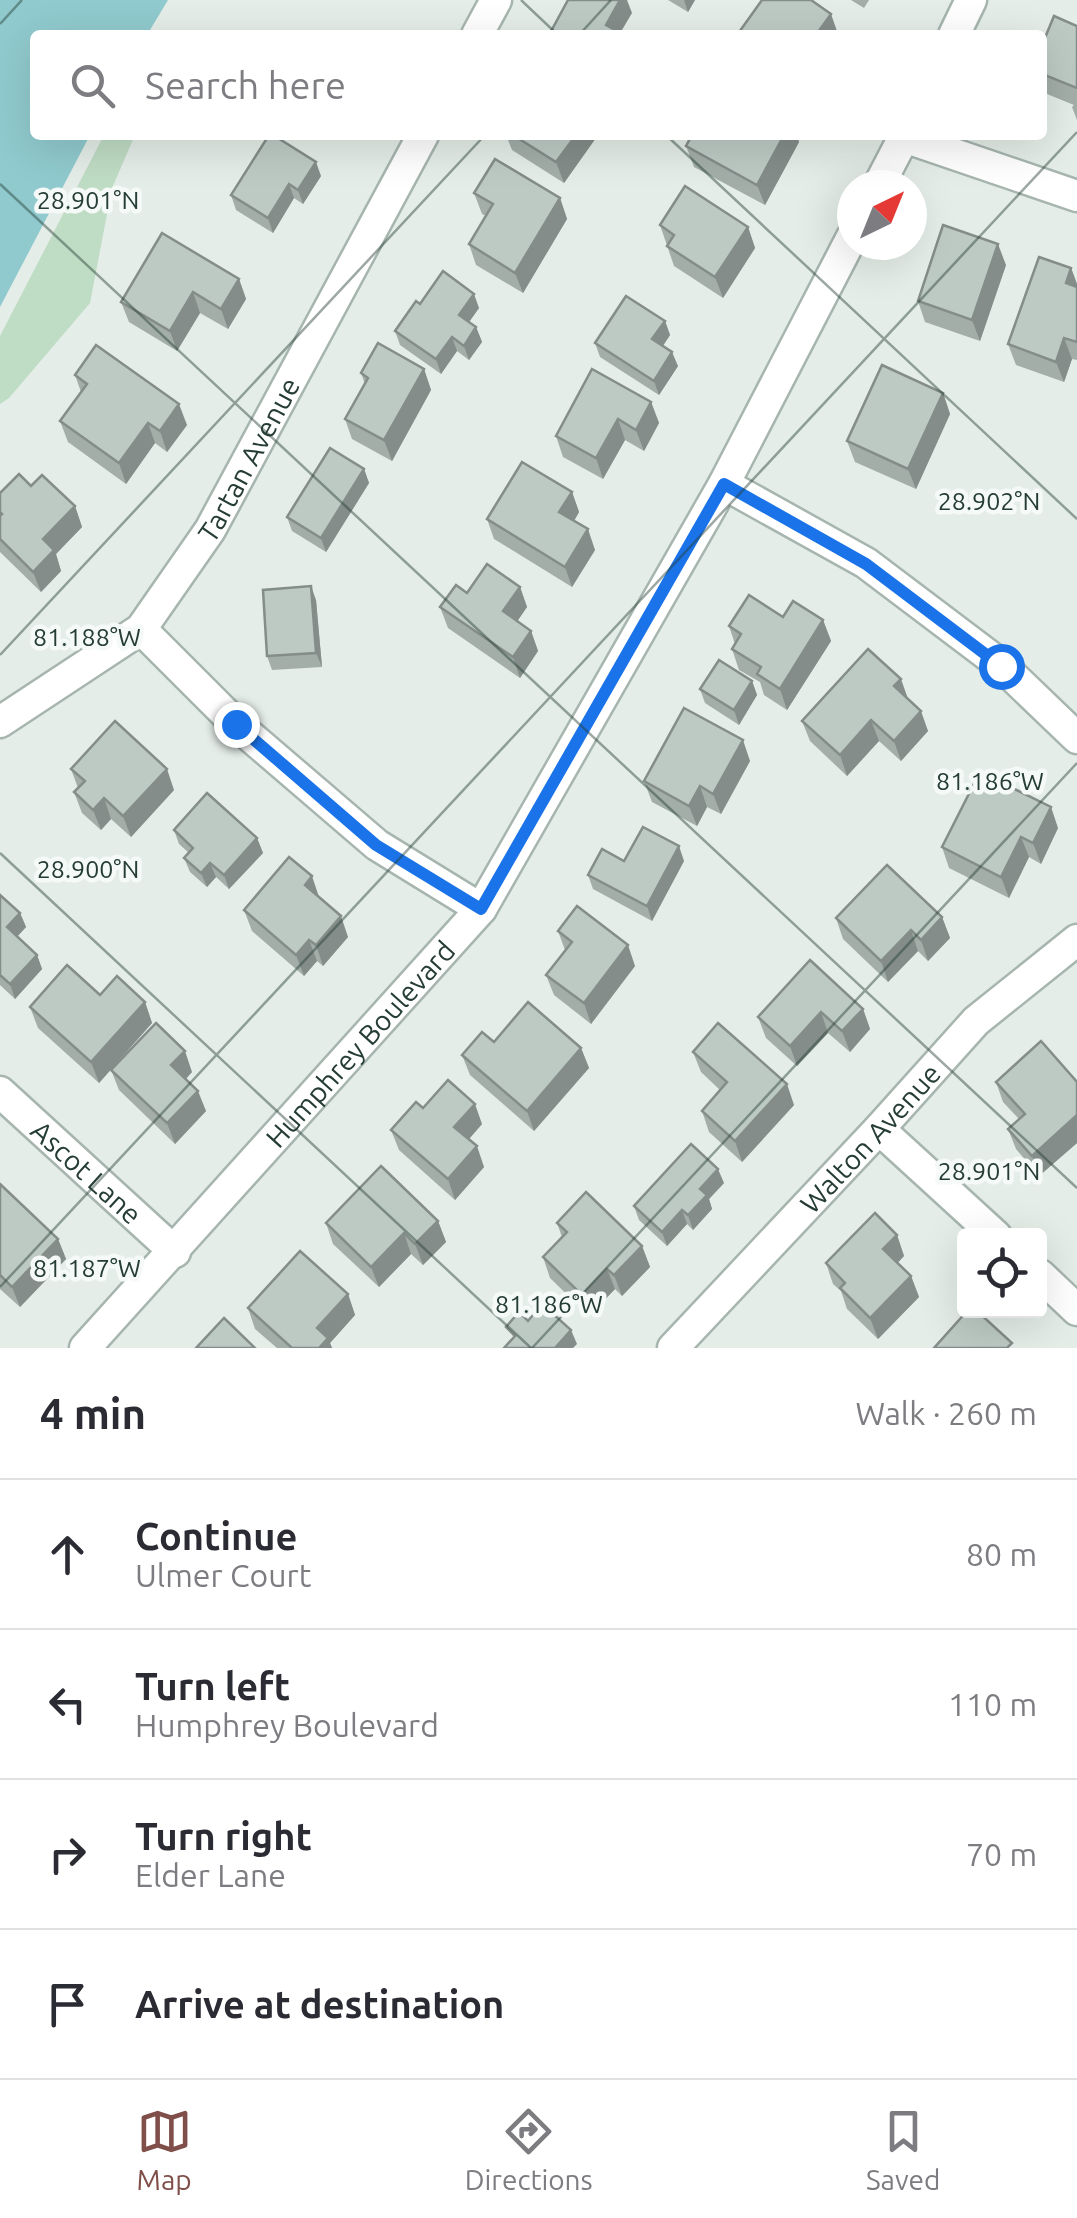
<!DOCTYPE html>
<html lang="en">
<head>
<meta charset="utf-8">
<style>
  :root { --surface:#fff; --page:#f2f2f3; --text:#2b2b33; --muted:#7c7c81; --line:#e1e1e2; --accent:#804f4a }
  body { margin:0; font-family:Ubuntu,sans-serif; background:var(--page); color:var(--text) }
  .controls { position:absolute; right:30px; bottom:30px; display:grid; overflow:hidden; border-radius:10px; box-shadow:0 10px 40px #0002 }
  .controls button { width:90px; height:90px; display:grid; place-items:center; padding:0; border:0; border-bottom:2px solid var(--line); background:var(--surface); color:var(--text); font:50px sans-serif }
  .compass { position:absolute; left:837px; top:170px; width:90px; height:90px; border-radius:50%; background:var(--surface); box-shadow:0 10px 40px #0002; rotate:43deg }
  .stop { position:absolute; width:30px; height:30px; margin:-22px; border:8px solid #1a73e8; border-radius:50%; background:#fff }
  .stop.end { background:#1a73e8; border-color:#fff; box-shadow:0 2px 10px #0008 }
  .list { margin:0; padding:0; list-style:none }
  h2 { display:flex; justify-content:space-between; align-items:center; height:130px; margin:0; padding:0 40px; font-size:42px }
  h2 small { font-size:32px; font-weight:400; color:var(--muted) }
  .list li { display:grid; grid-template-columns:65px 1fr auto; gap:30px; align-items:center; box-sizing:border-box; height:150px; padding:0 40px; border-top:2px solid var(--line) }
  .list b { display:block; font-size:38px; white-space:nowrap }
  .list p { margin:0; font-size:32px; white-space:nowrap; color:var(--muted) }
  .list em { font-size:32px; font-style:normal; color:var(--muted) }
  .icon { flex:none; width:55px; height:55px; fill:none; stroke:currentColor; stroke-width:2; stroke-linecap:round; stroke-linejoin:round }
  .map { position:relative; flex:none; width:1077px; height:1348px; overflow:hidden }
  .search { position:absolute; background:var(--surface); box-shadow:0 10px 40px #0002; left:30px; right:30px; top:30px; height:110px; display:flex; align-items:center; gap:25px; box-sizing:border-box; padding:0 35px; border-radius:10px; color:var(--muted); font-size:38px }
  .sheet { height:730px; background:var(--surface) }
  nav { display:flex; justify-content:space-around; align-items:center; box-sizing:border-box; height:140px; border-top:2px solid var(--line); background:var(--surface); font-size:28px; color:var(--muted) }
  nav a { display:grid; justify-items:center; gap:5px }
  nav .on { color:var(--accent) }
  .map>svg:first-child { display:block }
</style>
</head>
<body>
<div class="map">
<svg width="1077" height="1348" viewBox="0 0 1077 1348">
  <rect width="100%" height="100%" fill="#e4ede8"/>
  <!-- green -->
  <path fill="#bfdcc4" d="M104,135H135L112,188L90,303L9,398L0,404V336Z"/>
  <!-- water -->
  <path fill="#90cace" d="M0,0H168L147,35H35V135H90L0,307Z"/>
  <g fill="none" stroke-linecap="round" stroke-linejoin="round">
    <!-- minor casing -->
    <g stroke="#a7b5af" stroke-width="35">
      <g id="minor">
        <path d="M477,35L496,0"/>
        <path d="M954,35L971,0"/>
        <path d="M904,137L1077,196"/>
        <path d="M879,185L905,135"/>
        <path d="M724,484L866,563L1001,665L1077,738"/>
        <path d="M141,629L236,724L377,845L481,909"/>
        <path id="s1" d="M0,722L141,629L210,530L423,135"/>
        <path id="s2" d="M0,1092L175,1252"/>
        <path d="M879,1129L996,1236"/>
        <path d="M1040,1275L1077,1310"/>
        <path id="s3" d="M85,1348L481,909L724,484L852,237"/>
        <path id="s4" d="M673,1348L879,1129L976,1021L1077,940"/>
      </g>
    </g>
    <!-- minor -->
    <use href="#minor" stroke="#fff" stroke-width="30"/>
  </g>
  <!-- wall -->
  <g fill="#a3aea9">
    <path d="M668,0H695L688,12Z"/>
    <path d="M851,0H869L864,8Z"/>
    <path d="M1077,26V120L1072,107L1074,105L1042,92V45Z"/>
    <path d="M506,135H598L564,183L512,150Z"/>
    <path d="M692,135H797L799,142L765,205L694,167L686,146Z"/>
    <path d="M321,176L303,204L294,198L273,233L236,210L231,195Z"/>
    <path d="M474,193L560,198L567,219L523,293L476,265L469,244L486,216L482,214Z"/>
    <path d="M660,225L748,227L755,248L723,298L674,266Z"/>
    <path d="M1006,265L980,341L925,322L918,301Z"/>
    <path d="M1071,268L1077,284V360L1072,359L1064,382L1016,365L1008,344Z"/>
    <path d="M239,279L246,299L228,329L200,313L177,351L129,322L121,302Z"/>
    <path d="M420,304L479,308L469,322L476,327L482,342L469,360L457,351L441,374L400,345L395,331Z"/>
    <path d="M665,321L670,335L663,346L678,366L659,395L600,357L595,343Z"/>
    <path d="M424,369L431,390L392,461L352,439L345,419L365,384L361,373Z"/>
    <path d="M75,375L187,425L167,452L155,443L126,484L68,442L60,421L81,392Z"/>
    <path d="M943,393L950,414L916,489L855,462L847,441Z"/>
    <path d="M651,402L659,423L644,451L625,440L603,479L563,457L556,436Z"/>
    <path d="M364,469L369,483L326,552L292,531L287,517Z"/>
    <path d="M31,486L75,506L82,527L56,554L61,571L41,592L0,552V493Z"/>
    <path d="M572,492L579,512L574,521L595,550L572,587L494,539L487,519Z"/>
    <path d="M520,587L527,607L517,621L531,631L538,651L520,678L448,628L440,607L467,593Z"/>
    <path d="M316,600L322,667L272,670L267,656Z"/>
    <path d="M783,617L823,620L831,641L787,710L764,695L760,682L739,670L732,649L735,644L729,626Z"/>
    <path d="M752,681L757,695L739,725L705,703L700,689Z"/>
    <path d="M908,699L928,731L901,761L879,741L847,776L810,741L802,721Z"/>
    <path d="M750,761L721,814L707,807L697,826L652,802L644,781Z"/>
    <path d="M71,769L174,790L131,837L111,819L101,830L82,813L74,792L78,788Z"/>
    <path d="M1058,828L1041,864L1029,857L1009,898L949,868L942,847Z"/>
    <path d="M174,830L257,838L263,853L229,889L216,877L207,887L190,872L184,858L189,853L179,844Z"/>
    <path d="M624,861H684L652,921L593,889L588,875Z"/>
    <path d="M0,895L20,913L26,927L17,937L37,955L42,969L15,999L0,985Z"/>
    <path d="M319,897L348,937L323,966L317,961L304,976L252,931L244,910Z"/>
    <path d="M942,917L950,938L928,961L918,951L888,982L843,939L836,918Z"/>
    <path d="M558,931L635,966L591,1024L554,995L546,975L565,950Z"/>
    <path d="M145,1002L152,1023L99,1083L38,1028L30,1007Z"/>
    <path d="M863,1009L870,1029L850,1052L828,1033L797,1066L766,1038L758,1017Z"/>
    <path d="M581,1048L589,1068L534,1131L470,1075L462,1055Z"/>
    <path d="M693,1052L794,1105L742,1162L709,1132L702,1111L720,1090L701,1072Z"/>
    <path d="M111,1070L192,1072L186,1079L206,1111L175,1144L119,1090Z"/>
    <path d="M996,1082H1077V1143L1039,1176L1016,1149L1008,1129L1019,1119L1003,1102Z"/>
    <path d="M423,1108L482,1124L469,1139L484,1167L455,1200L399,1150L391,1130Z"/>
    <path d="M724,1183L709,1199L712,1209L693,1230L687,1224L667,1246L639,1220L634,1206Z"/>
    <path d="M0,1184L58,1239L66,1259L20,1307L0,1289Z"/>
    <path d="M438,1221L446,1242L423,1265L411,1254L379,1287L333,1244L326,1223Z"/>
    <path d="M557,1223L642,1246L650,1267L622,1296L615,1289L589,1316L550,1278L543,1257L562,1237Z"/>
    <path d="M897,1235L904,1256L897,1263L911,1276L919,1297L878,1339L847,1309L841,1291L833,1284L826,1263Z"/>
    <path d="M348,1294L355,1315L330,1343L332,1348H277L255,1329L248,1308Z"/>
  </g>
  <!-- shaded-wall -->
  <g fill="#848d89">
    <path d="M620,0H627L632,13L619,35L606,25Z"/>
    <path d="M684,0H695L688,12Z"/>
    <path d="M831,14L838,34L816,35Z"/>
    <path d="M576,135H598L564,183L556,162Z"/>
    <path d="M784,135H797L799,142L765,205L757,185Z"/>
    <path d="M316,162L321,176L303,204L298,190Z"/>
    <path d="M289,184L294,198L273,233L268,218Z"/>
    <path d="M560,198L567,219L523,293L515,273Z"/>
    <path d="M748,227L755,248L723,298L715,277Z"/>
    <path d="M998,244L1006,265L980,341L972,320Z"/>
    <path d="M1071,268L1077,284V294L1066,283Z"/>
    <path d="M239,279L246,299L228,329L221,309Z"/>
    <path d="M193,292L200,313L177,351L170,331Z"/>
    <path d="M474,294L479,308L464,329L459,315Z"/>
    <path d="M665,321L670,335L658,353L652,339Z"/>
    <path d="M476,327L482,342L469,360L464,346Z"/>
    <path d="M452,337L457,351L441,374L436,359Z"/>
    <path d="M1064,338L1072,359L1064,382L1056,362Z"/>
    <path d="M672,352L678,366L659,395L654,381Z"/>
    <path d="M424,369L431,390L392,461L384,440Z"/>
    <path d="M943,393L950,414L916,489L908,469Z"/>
    <path d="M651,402L659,423L644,451L636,430Z"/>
    <path d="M179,404L187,425L167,452L160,431Z"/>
    <path d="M618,419L625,440L603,479L596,458Z"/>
    <path d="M148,423L155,443L126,484L119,463Z"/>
    <path d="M364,469L369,483L326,552L321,538Z"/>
    <path d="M572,492L579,512L567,533L559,512Z"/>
    <path d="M75,506L82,527L56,554L61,571L41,592L33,572L43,539Z"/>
    <path d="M588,529L595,550L572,587L565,567Z"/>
    <path d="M311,586L316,600L322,667L316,653Z"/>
    <path d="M520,587L527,607L510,632L503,611Z"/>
    <path d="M823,620L831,641L787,710L780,689Z"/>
    <path d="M531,631L538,651L520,678L513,657Z"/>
    <path d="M901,679L908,699L894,686Z"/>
    <path d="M752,681L757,695L739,725L734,710Z"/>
    <path d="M921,711L928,731L901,761L894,741Z"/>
    <path d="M871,720L879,741L847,776L840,755Z"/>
    <path d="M743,740L750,761L721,814L713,794Z"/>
    <path d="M167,769L174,790L131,837L123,816Z"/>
    <path d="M700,786L707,807L697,826L689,806Z"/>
    <path d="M104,798L111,819L101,830L93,810Z"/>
    <path d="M1051,807L1058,828L1041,864L1033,843Z"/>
    <path d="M1021,837L1029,857L1009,898L1001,877Z"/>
    <path d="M257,838L263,853L229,889L224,875Z"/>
    <path d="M679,846L684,861L652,921L647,906Z"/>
    <path d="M210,863L216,877L207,887L201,873Z"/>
    <path d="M312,876L319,897L305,885Z"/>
    <path d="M20,913L26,927L12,942L7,927Z"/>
    <path d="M341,916L348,937L323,966L316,945Z"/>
    <path d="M942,917L950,938L928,961L921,940Z"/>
    <path d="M911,930L918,951L888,982L881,961Z"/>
    <path d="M309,940L317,961L304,976L296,955Z"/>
    <path d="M628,945L635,966L591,1024L584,1003Z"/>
    <path d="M37,955L42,969L15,999L10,984Z"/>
    <path d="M145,1002L152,1023L99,1083L91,1062Z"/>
    <path d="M863,1009L870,1029L850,1052L842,1031Z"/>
    <path d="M821,1012L828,1033L797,1066L790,1046Z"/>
    <path d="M581,1048L589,1068L534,1131L527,1111Z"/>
    <path d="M185,1051L192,1072L179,1086L171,1065Z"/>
    <path d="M787,1084L794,1105L742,1162L735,1141Z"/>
    <path d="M198,1091L206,1111L175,1144L167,1123Z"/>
    <path d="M475,1104L482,1124L462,1147L454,1127Z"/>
    <path d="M1077,1115V1143L1039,1176L1032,1156Z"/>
    <path d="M477,1146L484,1167L455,1200L448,1179Z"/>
    <path d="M718,1169L724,1183L709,1199L712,1209L693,1230L688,1215L700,1189Z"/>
    <path d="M682,1210L687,1224L667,1246L662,1232Z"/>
    <path d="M438,1221L446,1242L423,1265L415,1244Z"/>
    <path d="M404,1233L411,1254L379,1287L371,1267Z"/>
    <path d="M897,1235L904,1256L891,1270L883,1249Z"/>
    <path d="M58,1239L66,1259L20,1307L12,1287Z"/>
    <path d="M642,1246L650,1267L622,1296L614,1275Z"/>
    <path d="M607,1269L615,1289L589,1316L582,1295Z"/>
    <path d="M911,1276L919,1297L878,1339L870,1318Z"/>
    <path d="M348,1294L355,1315L330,1343L332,1348H319L317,1328Z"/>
    <path d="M571,1330L577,1344L573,1348H555Z"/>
  </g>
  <!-- building -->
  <g fill="#bdcac4" stroke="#848d89" stroke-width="2.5">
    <path d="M568,0H620L606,25L624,35H549Z"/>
    <path d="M762,0H811L831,14L816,35H737Z"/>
    <path d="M1054,16L1077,26V88L1042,74V45Z"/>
    <path d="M269,135H273L316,162L298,190L289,184L268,218L231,195Z"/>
    <path d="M513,135H576L556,162Z"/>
    <path d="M692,135H784L757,185L686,146Z"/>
    <path d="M495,159L560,198L515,273L469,244L493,204L474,193Z"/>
    <path d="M685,186L748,227L715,277L667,246L674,235L660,225Z"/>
    <path d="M943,225L998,244L972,320L918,301Z"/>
    <path d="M162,233L239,279L221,309L193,292L170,331L121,302Z"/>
    <path d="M1039,257L1071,268L1066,283L1077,287V342L1064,338L1056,362L1008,344Z"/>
    <path d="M443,271L474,294L459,315L476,327L464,346L452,337L436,359L395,331L416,301L420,304Z"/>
    <path d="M626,296L665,321L652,339L672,352L654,381L595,343Z"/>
    <path d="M378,343L424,369L384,440L345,419L368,378L361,373Z"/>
    <path d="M96,345L179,404L160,431L148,423L119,463L60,421L87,384L75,375Z"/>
    <path d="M882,365L943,393L908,469L847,441Z"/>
    <path d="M592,369L651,402L636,430L618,419L596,458L556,436Z"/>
    <path d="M330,448L364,469L321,538L287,517Z"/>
    <path d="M522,462L572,492L559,512L588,529L565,567L487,519Z"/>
    <path d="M19,474L31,486L42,475L75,506L43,539L54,550L33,572L0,539V516L2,514L0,512V493Z"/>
    <path d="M487,564L520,587L503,611L531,631L513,657L440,607L456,585L467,593Z"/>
    <path d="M311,586L316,653L267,656L263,590Z"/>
    <path d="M749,595L783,617L793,601L823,620L780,689L757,674L761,667L732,649L741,634L729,626Z"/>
    <path d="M868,649L901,679L894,686L921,711L894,741L871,720L840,755L802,721Z"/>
    <path d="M719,660L752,681L734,710L700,689Z"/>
    <path d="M684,708L743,740L713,794L700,786L689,806L644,781Z"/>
    <path d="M115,721L167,769L123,816L104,798L93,810L74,792L85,781L71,769Z"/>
    <path d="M980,772L1051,807L1033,843L1021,837L1001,877L942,847Z"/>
    <path d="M207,793L257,838L224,875L210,863L201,873L184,858L193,848L174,830Z"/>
    <path d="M643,827L679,846L647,906L588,875L602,849L624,861Z"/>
    <path d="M289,857L312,876L305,885L341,916L316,945L309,940L296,955L244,910Z"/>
    <path d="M887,865L942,917L921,940L911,930L881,961L836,918Z"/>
    <path d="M0,895L20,913L7,927L37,955L10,984L0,975Z"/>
    <path d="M577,906L628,945L584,1003L546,975L572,942L558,931Z"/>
    <path d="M810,960L863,1009L842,1031L821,1012L790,1046L758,1017Z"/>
    <path d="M67,965L100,995L117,976L145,1002L91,1062L30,1007Z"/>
    <path d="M528,1002L581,1048L527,1111L462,1055L482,1032L494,1042Z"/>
    <path d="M156,1023L185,1051L171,1065L198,1091L167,1123L111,1070Z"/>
    <path d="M718,1023L787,1084L735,1141L702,1111L727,1082L693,1052Z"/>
    <path d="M1041,1041L1077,1082V1115L1032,1156L1008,1129L1025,1114L996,1082Z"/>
    <path d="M448,1080L475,1104L454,1127L477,1146L448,1179L391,1130L416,1102L423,1108Z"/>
    <path d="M691,1144L718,1169L700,1189L707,1195L688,1215L682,1210L662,1232L634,1206Z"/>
    <path d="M381,1166L438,1221L415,1244L404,1233L371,1267L326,1223Z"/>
    <path d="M0,1184L58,1239L12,1287L0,1275Z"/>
    <path d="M586,1192L642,1246L614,1275L607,1269L582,1295L543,1257L567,1232L557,1223Z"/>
    <path d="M875,1213L897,1235L883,1249L911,1276L870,1318L840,1288L845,1283L826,1263Z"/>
    <path d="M300,1251L348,1294L317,1328L328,1338L319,1348H292L248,1308Z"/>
    <path d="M542,1304L571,1330L555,1348H504L515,1336L506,1327L519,1312L528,1321Z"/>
    <path d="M968,1310H976L1012,1343L1007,1348H934Z"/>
    <path d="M224,1318L255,1348H196Z"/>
  </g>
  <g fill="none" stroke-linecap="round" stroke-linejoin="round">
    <!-- route -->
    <path stroke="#1a73e8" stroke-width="12" d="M236,724L376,845L481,909L724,484L866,564L1001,666"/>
  </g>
  <!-- ticks -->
  <path fill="none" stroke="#253d35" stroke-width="2.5" stroke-opacity="0.45" d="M521,0L558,35M0,24L22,0M579,35L611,0M666,135L1077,519M0,184L1077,1188M0,655L485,135M0,853L531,1348M0,1287L1077,132M532,1348L1077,763"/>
  <g text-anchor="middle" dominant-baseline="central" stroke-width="9" stroke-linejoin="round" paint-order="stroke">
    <!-- street labels -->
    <g font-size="28" fill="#253d35" stroke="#f5f9f7">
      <text stroke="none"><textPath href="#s1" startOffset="370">Tartan Avenue</textPath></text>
      <text stroke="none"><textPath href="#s3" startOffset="410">Humphrey Boulevard</textPath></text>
      <text stroke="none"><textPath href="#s4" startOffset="288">Walton Avenue</textPath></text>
      <text stroke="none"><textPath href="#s2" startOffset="118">Ascot Lane</textPath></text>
    </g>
  </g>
  <g font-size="25" text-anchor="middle" fill="#253d35" stroke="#f5f9f7" stroke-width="9" stroke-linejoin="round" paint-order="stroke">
    <text x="88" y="209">28.901°N</text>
    <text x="989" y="510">28.902°N</text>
    <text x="87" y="646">81.188°W</text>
    <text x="990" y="790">81.186°W</text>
    <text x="88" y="878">28.900°N</text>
    <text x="989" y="1180">28.901°N</text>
    <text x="87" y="1277">81.187°W</text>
    <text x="549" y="1313">81.186°W</text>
  </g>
</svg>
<div class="controls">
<button><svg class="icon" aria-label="locate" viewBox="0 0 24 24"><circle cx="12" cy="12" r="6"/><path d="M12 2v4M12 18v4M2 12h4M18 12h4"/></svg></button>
</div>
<svg class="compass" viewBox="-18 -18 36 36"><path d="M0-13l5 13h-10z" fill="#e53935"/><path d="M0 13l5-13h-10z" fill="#7c7c81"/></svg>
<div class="stop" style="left:1001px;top:666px"></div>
<div class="stop end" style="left:236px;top:724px"></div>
<div class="search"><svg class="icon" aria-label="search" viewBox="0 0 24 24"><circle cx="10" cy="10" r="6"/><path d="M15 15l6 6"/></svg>Search here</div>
</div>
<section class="sheet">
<h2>4 min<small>Walk · 260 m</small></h2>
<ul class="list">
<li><svg class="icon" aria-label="ahead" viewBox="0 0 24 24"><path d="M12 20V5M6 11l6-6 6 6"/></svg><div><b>Continue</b><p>Ulmer Court</p></div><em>80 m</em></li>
<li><svg class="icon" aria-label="left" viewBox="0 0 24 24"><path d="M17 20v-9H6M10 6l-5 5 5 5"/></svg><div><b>Turn left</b><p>Humphrey Boulevard</p></div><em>110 m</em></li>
<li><svg class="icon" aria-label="right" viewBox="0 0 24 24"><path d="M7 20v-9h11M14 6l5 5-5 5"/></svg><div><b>Turn right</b><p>Elder Lane</p></div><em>70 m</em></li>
<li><svg class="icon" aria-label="arrive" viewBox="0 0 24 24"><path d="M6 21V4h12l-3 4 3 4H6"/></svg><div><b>Arrive at destination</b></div></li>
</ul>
</section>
<nav>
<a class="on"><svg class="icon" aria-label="map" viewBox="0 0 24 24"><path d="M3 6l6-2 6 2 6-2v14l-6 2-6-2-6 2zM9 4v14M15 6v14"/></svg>Map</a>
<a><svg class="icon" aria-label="directions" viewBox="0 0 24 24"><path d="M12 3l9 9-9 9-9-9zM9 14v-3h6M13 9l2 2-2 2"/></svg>Directions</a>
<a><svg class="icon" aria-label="saved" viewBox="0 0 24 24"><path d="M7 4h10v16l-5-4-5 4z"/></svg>Saved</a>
</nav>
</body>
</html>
